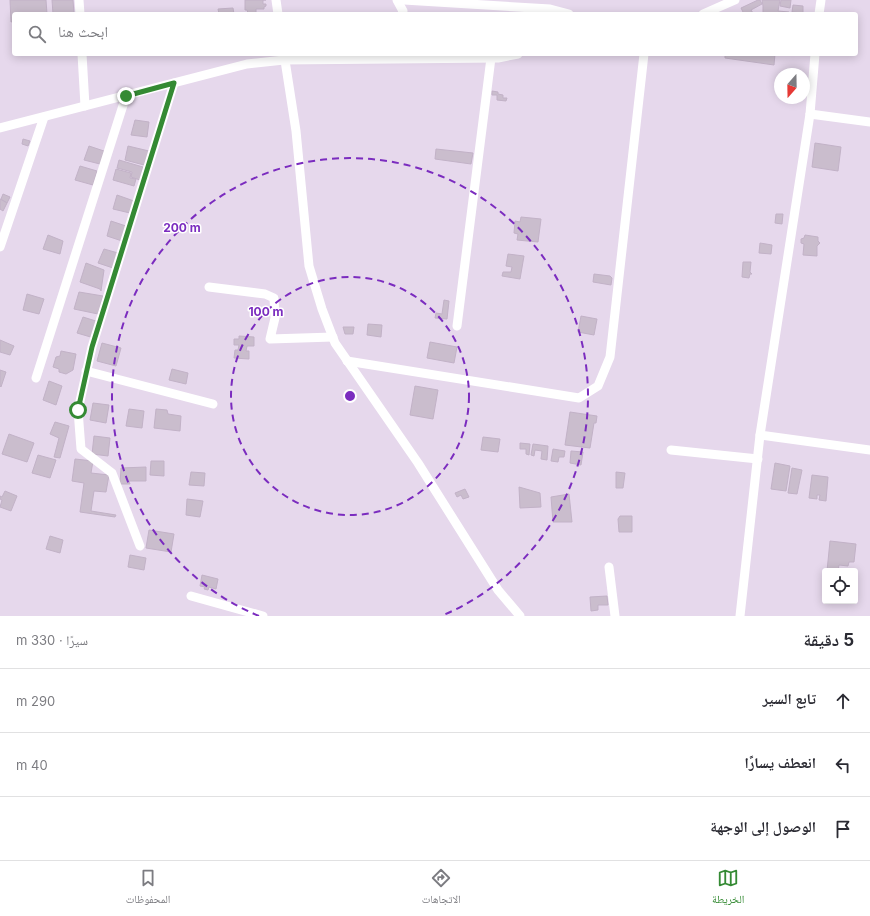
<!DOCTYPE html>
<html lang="ar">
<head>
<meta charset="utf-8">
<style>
  :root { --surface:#fff; --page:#f2f2f3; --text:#2b2b33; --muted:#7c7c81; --line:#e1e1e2; --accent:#348a33 }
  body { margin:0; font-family:Inter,"Noto Naskh Arabic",sans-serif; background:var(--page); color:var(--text); direction:rtl }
  .controls { position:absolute; right:12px; bottom:12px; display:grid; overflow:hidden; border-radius:4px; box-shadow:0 2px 10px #0003 }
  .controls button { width:36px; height:36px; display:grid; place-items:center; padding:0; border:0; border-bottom:1px solid var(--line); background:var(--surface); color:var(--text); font:20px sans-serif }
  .compass { position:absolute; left:774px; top:68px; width:36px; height:36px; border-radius:50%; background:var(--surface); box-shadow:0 2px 10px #0003; rotate:200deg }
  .stop { position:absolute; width:12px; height:12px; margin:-9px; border:3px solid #348a33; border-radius:50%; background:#fff }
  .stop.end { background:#348a33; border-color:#fff; box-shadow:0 1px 4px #0008 }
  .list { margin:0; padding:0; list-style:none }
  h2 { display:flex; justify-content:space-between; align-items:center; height:52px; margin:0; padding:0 16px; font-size:17px }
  h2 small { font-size:13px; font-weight:400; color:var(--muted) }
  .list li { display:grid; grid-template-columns:26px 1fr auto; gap:12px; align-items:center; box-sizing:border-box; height:64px; padding:0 16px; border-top:1px solid var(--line) }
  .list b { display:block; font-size:15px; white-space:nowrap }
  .list em { font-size:13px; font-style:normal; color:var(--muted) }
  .icon { flex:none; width:22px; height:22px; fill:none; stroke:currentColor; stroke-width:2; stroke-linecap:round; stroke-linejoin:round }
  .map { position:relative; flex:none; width:870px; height:616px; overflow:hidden; direction:ltr }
  .search { position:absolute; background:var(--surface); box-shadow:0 2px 10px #0003; left:12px; right:12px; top:12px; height:44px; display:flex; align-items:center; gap:10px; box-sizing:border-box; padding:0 14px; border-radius:4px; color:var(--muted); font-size:15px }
  .sheet { height:244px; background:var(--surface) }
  nav { display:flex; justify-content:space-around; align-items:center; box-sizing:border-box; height:56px; border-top:1px solid var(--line); background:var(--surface); font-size:11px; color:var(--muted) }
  nav a { display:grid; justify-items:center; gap:2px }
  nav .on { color:var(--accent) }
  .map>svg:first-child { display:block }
</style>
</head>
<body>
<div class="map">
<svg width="870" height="616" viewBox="0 0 870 616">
  <rect width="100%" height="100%" fill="#e6d8ec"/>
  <!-- building -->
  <g fill="#cabdcd" stroke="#c2b2c7">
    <path d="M10,0H46L47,14H14V21L11,22Z"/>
    <path d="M52,0H73L74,13L53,14Z"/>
    <path d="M245,0H266H263V4H266V6L264,7V9H256V13H248L247,10H245Z"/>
    <path d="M758,0H760L762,4L751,10L753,13L744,14L741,8Z"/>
    <path d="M762,0H780L778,11L789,12L788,14H763V6Z"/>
    <path d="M781,0H791L790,8L780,6Z"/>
    <path d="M793,5L803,6V13L792,12Z"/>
    <path d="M233,8L234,14H219L218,9Z"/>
    <path d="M725,54H775L774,65L725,58Z"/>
    <path d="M492,91L498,92V94L503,95V98H507L506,101L497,100V95H492Z"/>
    <path d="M135,120L149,122L147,137L131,135Z"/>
    <path d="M23,139L30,141L28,146L22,144Z"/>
    <path d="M815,143L841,147L838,171L812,167Z"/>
    <path d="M89,146L104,151L100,164L84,160Z"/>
    <path d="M128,146L149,151L144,165L125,160Z"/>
    <path d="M436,149L473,153L471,164L435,159Z"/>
    <path d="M119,160L143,167L140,180L131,177L132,172L117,168Z"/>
    <path d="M80,166L97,171L93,185L75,180Z"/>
    <path d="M116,169L131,173L130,178L136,179L134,186L113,180Z"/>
    <path d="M3,194L10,197L7,203L1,199Z"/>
    <path d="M117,195L134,201L130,213L113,209Z"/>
    <path d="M0,199L7,203L3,211L0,209Z"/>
    <path d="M776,214H783L782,224L775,223Z"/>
    <path d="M521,217L541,219L538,242L517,240L518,234L514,233L515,221L520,222Z"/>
    <path d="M111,221L126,226L122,241L107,236Z"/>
    <path d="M48,235L63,241L60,254L43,249Z"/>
    <path d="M805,235L818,237V241L820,243L817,246V256L803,255L804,244L801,243V239L804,238Z"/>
    <path d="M760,243L772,245L771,254L759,253Z"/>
    <path d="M104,249L118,253L113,268L98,263Z"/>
    <path d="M508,254L524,256L520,279L502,276L503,272H511L512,267L506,266Z"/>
    <path d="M743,262H751L750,272L752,274H750L749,278L742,277Z"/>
    <path d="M86,263L104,270L101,291L100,289L80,282Z"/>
    <path d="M594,274L610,276L612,278L611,285L593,282Z"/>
    <path d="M79,292L103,296L98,314L74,309Z"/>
    <path d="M27,294L44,299L39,314L23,310Z"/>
    <path d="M444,300L449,301L447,319L435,318L436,313L442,314Z"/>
    <path d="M581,316L597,319L594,335L578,332Z"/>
    <path d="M83,317L99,322L94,338L77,333Z"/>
    <path d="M368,324L382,325L381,337L367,335Z"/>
    <path d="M343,327H354L353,334H345Z"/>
    <path d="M239,336L254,337V346H247L246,351H249V359L234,358L235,350H238L239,345H234V339H239Z"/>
    <path d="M0,340L14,346L10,355L0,352Z"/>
    <path d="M430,342L457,347L454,363L427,358Z"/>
    <path d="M102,343L121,348L116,366L97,361Z"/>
    <path d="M61,351L76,354L73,370L66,374L59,372V369L53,367L56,357L60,356Z"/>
    <path d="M172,369L188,373L186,384L169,380Z"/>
    <path d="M0,370L6,372L1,387L0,386Z"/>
    <path d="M49,381L62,386L56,405L43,400Z"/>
    <path d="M415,386L438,390L433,419L410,415Z"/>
    <path d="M93,403L109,405L106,423L90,420Z"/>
    <path d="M129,409L144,411L142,428L126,426Z"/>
    <path d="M156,409L167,410L168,414L181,416L180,431L154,428Z"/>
    <path d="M570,412L597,416L596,423H594L590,448L565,445Z"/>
    <path d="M55,422L69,426L60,458L54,457L59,438L50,434Z"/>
    <path d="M9,434L34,443L27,462L2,454Z"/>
    <path d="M94,436L110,438L108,456L92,454Z"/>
    <path d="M483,437L500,439L498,452L481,450Z"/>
    <path d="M520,443L530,444L529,455L526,454V449H520Z"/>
    <path d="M533,444L548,446L547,460L541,459L542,451L535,450L534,456L531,455Z"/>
    <path d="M553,449L565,451L564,457H559L558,462L551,461Z"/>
    <path d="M571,451L583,452L581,465L570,463Z"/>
    <path d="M38,455L56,460L50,478L32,473Z"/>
    <path d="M75,459L93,461L91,473L109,475L106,492L94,491L91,511L116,515L115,517L80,512L84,483L72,481Z"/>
    <path d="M151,461H164V476L150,475Z"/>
    <path d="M775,463L790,466L786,491L771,489Z"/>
    <path d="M146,467V481H129L130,484H120L121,468Z"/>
    <path d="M792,468L802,470L797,494L788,493Z"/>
    <path d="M191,472L205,473L204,486L189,485Z"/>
    <path d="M616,472L625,473L623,488H616Z"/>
    <path d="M812,475L828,477L826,501L819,500L820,495H817V499L809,498Z"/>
    <path d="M519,487L540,493L541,507L520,508Z"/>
    <path d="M465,489L469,497L463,499L461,495L457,497L455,493Z"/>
    <path d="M5,491L17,496L11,511L0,507L2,500L0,499V496L2,497Z"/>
    <path d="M569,494L572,522H553L551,497Z"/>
    <path d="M187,499L203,501L200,517L186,515Z"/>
    <path d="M620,516H632V532H619L618,519Z"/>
    <path d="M149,530L174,534L171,552L146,548Z"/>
    <path d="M50,536L63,540L60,553L46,549Z"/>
    <path d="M830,541L856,544L854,562H849L848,566L839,565L838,571H827Z"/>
    <path d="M130,555L146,558L144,570L128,567Z"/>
    <path d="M202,575L218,579L216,589L209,587L208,590L204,589L205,587L200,586Z"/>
    <path d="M607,596L608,605H598V610L591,611L590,597Z"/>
  </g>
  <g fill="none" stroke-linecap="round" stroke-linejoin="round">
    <!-- minor -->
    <g stroke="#fff" stroke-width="9">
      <path d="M79,0L80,14"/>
      <path d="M276,0L278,14"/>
      <path d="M397,0L403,11L402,14"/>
      <path d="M404,0L550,9L569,14"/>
      <path d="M703,14L735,0"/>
      <path d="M819,14L821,0"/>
      <path d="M82,54L85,106"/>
      <path d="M284,54L296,131L309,266L322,309L335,343L418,463L498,590L520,616"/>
      <path d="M810,114L870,122"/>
      <path d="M0,128L247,64L284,60L498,58L518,54"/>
      <path d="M0,247L44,117"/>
      <path d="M209,287L265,294L274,298L275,318L270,339L333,337"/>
      <path d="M457,326L491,58"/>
      <path d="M347,361L579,398L598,386L610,357L644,54"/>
      <path d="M86,371L213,404"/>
      <path d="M36,378L126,96"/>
      <path d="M760,435L870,450"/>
      <path d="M671,450L758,459"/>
      <path d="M140,546L112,473L81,449L78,410L92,347L174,83"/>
      <path d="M609,567L615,616"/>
      <path d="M191,596L263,616"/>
      <path d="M740,616L760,435L810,114L815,54"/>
    </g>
  </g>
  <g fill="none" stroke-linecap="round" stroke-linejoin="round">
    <!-- route -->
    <path stroke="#348a33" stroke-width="5" d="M78,410L92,347L174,83L126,96"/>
  </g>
  <!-- distance rings -->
  <g fill="none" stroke="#7b2cbf" stroke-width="2" stroke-dasharray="7 5">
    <circle cx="350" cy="396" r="119"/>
    <path d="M259 616A238 238 0 1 1 441 616"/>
  </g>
  <circle cx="350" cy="396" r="6" fill="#7b2cbf" stroke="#fff" stroke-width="2"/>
  <g font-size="12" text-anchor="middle" font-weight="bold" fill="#7b2cbf" stroke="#fff" stroke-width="3" stroke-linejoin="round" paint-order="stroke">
    <text x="182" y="232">200 m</text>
    <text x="266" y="316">100 m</text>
  </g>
</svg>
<div class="controls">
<button><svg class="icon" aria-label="locate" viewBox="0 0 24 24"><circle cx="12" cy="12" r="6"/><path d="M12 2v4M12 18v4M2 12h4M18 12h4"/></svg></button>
</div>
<svg class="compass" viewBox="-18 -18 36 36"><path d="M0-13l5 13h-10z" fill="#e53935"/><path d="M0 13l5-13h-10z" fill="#7c7c81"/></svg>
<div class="stop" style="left:78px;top:410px"></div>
<div class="stop end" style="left:126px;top:96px"></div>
<div class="search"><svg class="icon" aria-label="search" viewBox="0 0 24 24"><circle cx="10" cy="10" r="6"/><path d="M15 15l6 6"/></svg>ابحث هنا</div>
</div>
<section class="sheet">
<h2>5 دقيقة<small>سيرًا · 330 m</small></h2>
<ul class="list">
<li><svg class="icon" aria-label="ahead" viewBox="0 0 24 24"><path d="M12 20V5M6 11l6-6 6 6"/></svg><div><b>تابع السير</b></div><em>290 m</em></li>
<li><svg class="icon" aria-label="left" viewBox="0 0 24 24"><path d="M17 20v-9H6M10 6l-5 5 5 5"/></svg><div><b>انعطف يسارًا</b></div><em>40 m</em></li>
<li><svg class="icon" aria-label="arrive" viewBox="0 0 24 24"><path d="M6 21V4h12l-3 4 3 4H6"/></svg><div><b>الوصول إلى الوجهة</b></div></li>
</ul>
</section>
<nav>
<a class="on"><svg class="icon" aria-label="map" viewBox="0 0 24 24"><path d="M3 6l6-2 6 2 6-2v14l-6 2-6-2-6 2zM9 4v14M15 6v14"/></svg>الخريطة</a>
<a><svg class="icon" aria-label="directions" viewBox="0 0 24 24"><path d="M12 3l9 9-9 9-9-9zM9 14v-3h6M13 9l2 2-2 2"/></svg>الاتجاهات</a>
<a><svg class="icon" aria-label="saved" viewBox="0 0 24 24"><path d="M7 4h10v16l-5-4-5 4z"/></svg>المحفوظات</a>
</nav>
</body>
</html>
